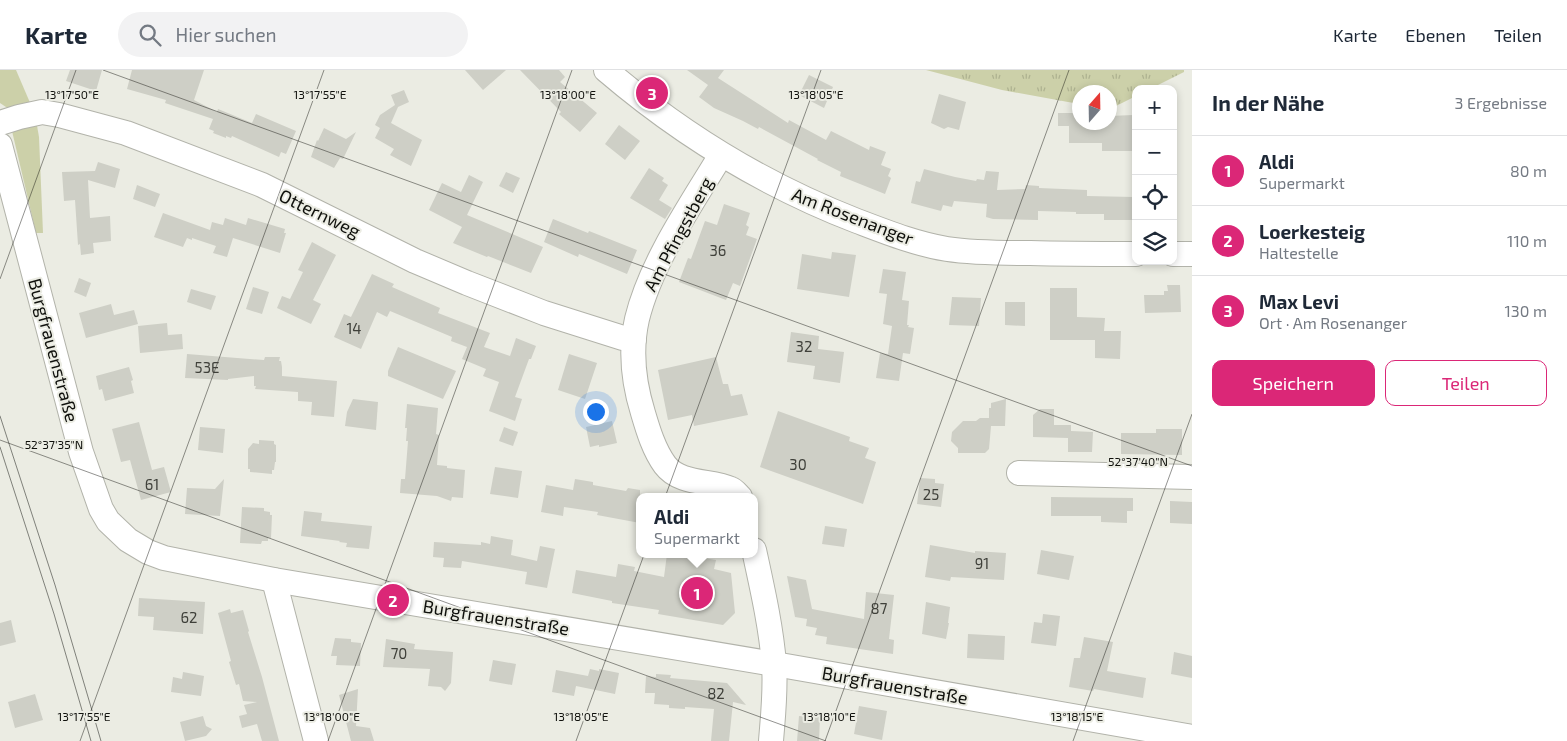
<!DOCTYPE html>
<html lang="de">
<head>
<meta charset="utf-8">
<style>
  :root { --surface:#fff; --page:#f2f2f3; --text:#1f2937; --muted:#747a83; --line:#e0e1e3; --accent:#db2777 }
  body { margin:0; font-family:"Exo 2",sans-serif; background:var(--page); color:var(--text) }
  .controls { position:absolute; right:15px; top:15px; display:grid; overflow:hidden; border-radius:10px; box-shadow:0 2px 8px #0003 }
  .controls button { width:45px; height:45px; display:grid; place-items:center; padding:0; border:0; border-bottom:1px solid var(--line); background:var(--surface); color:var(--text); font:25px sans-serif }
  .compass { position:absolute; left:1072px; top:15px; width:45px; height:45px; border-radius:50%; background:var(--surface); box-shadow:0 2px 8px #0003; rotate:20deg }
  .you { position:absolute; left:595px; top:341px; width:18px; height:18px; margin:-12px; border:4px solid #fff; border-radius:50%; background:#1a73e8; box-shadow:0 0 0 8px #1a73e833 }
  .badge { display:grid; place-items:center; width:32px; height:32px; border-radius:50%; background:var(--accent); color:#fff; font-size:16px; font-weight:700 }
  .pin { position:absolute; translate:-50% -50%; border:2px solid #fff; box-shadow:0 1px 5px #0006 }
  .popup { position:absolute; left:636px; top:423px; width:122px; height:65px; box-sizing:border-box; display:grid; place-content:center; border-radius:10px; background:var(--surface); filter:drop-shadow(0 1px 4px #0005); font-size:16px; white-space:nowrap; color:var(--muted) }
  .popup b { font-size:19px; color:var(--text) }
  .popup::after { content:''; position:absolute; left:50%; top:100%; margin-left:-10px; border:10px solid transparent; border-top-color:var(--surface) }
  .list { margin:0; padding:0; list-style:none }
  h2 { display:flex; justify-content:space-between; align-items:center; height:65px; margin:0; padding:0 20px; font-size:21px }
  h2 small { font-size:16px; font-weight:400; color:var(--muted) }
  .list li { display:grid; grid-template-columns:32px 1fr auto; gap:15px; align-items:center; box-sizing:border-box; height:70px; padding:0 20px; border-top:1px solid var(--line) }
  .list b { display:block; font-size:19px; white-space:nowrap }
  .list p { margin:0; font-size:16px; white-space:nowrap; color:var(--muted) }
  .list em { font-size:16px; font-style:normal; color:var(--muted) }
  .actions { display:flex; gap:10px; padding:15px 20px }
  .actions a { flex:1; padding:11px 0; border:1px solid var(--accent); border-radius:10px; text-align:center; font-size:18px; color:var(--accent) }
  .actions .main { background:var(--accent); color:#fff }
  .icon { flex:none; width:28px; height:28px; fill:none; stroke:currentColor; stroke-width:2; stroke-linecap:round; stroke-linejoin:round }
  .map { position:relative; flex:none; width:1192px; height:671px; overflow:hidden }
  header { display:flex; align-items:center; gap:30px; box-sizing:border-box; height:70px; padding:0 25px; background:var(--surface); border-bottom:1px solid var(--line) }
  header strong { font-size:24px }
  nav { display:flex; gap:28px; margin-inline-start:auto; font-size:18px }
  .search { width:350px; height:45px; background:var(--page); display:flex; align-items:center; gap:12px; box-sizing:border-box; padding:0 18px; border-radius:28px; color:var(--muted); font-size:19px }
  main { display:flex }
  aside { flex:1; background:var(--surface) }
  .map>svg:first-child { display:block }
</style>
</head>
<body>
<header>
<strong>Karte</strong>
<div class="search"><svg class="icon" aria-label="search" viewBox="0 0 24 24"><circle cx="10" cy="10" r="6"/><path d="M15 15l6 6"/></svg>Hier suchen</div>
<nav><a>Karte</a><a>Ebenen</a><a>Teilen</a></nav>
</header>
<main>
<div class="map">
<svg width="1192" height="671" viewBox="0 0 1192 671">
  <defs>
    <pattern id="park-tufts" width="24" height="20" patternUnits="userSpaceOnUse" patternTransform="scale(1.25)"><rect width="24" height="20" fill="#ccd0a9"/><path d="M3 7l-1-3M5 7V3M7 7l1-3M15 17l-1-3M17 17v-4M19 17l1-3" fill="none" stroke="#aeb290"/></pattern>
  </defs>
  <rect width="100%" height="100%" fill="#ebece3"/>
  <!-- green -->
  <g fill="#ccd0a9">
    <path d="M0,0H16L31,35L9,39L0,33Z"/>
    <path d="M36,50L39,67L43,163H36L12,61Z"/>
  </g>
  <!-- park -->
  <path fill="url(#park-tufts)" d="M926,0H1184V2L1150,19H1136V26L1110,39V22H1080L1079,34L1002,20Z"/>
  <!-- building -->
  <g fill="#cecfc6">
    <path d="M70,0H102L96,21L66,11Z"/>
    <path d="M132,0H204L194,30L217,42L218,39L252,53L256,44L296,61L286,84L281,82L279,87L232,66L231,68L226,66V68L213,63L214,61L209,59L213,49L165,33L166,30L127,19Z"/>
    <path d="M465,0H506L483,20Z"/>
    <path d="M520,0H559L565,7L560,12L597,43L580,62L559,44L561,42Z"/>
    <path d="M687,0H724L718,8L788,53L789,50L826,70L831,61L869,80L870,76L886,82L881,95L891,99L888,106L891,108L885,124L840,106L841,102L817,90L818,89L759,57L758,59L743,51L714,38L699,27L708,15Z"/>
    <path d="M809,5L833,17L824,38L799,25Z"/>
    <path d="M404,20L409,32L398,37L391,53L422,70L411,96L390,85L394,79L375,68L380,58L375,55L380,45L395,35L391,25Z"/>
    <path d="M939,24L966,32L959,60L948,57L944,59L931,53Z"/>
    <path d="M1058,43H1080V52H1110V46L1133,45L1132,81H1102V73H1069V56H1058Z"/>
    <path d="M619,55L640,71L625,90L605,74Z"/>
    <path d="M324,58L346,69L356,62L343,89L340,88L334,98L311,87L317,70L318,71Z"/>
    <path d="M98,92L120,99L115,118L88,110L90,148L110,146L111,171L93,173L94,183L81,185L80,174L78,175L75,130L64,131L62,102L95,101Z"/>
    <path d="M649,98L664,108L662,111L668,115L659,130L672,138L665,149L630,128Z"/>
    <path d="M924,99L955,107L976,111L977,109L984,110L986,101L999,102L997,120L1025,119L1026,115L1039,116V118L1087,120V126L1134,127L1135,150H1104V144H1076V142L1038,141V150L993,149L986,147L987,134L954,131L952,137L943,135L941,141L911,133L916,111L920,112Z"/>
    <path d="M506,102L520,108L513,123L499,116Z"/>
    <path d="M469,105L483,112L467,145L543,177L531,203L488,186L487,187L453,173L462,157L429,140L442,113L461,122Z"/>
    <path d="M137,115L160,124L155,137L133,129Z"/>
    <path d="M724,134L750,143L746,155L749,157L746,165L757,169L740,216L733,213L726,230L679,212L688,188L691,189L705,151L717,155Z"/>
    <path d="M163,143L210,160L212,152L223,155L225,148L246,155L248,148L285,159L284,163H286L280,183L233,168L227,187L213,183L216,176L192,168V170L187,168L183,177L154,167Z"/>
    <path d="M553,149L588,163L589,161L637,180L627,204L579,184L578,187L544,172Z"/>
    <path d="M312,172L336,185L313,230L321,234L311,254L277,238L282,226L290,229L303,202L298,200Z"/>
    <path d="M832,182L856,185L849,227L797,219L802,184L831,189Z"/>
    <path d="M883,199L906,202L902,230L909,231L907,255H909L908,257L914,258L910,284L903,283L899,311L876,308L880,283L888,284L892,256L883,254L887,224L879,223Z"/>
    <path d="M372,204L394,214L392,217L440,238L438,243L490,263L484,277L510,286L516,268L536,276L531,289H529L515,327L522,329L515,351L489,341L499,312L483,306L486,299L462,289L467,277L451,271L452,267L390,241L387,247L377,242L361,279L334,267L344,244L351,247Z"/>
    <path d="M79,208L91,213L86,227L74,222Z"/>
    <path d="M1167,215H1180L1181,242L1145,243L1144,225H1164V221H1168Z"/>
    <path d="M253,217L269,222L262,244L246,239Z"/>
    <path d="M1050,218H1077V247L1105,248L1104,261H1121L1120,289L1095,288V270H1050Z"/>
    <path d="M191,219L216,226L211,240L187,232Z"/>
    <path d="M952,227L981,228L979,256L949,255Z"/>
    <path d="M1005,232H1025V256L1005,255Z"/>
    <path d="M111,234L114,245L134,240L138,254L86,268L79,243Z"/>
    <path d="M167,253L168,265L182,264L183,279L140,283L138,256Z"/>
    <path d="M791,262L819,266L818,279L844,282L840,313L813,309L815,296L787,292Z"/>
    <path d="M398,277L456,301L443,329L388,306V301Z"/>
    <path d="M187,284L264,290L265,287H280L279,291H281L282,297V306L337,311L334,347L311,345L312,332L298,331V322L255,319L256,316H254V306L228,309V310L185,308Z"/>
    <path d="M569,284L597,293L585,329L558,320Z"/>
    <path d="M716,287L723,314H728L731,326L742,324L748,345L694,356L692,345L668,350L658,300Z"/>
    <path d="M129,297L133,310L131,311L134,323L105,331L102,319L99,320L96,306Z"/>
    <path d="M353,329L378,332L376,360L345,356L347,342Z"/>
    <path d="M1006,329L1005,356H991L989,379L985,383H958V378L951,371L952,362L963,351H976L980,348H989V338H991V333Z"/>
    <path d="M407,334L438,338L436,364L439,365L437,395L447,396V398L465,400L463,428L452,427L451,431L437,426L400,423L401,409H405L408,371H406L407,358H405Z"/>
    <path d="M1040,339H1054V355H1071V361L1093,362L1092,382H1068V368L1033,367V345Z"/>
    <path d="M778,341L850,367L849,371L869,378L865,388L876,392L863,434L760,397Z"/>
    <path d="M612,351L617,373L599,377V375L590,377L586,357Z"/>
    <path d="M139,352L152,400L164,397L171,422L141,430L130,390L121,392L112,359Z"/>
    <path d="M200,357L225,359L223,383L198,380Z"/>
    <path d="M504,357L518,362L513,376L499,371Z"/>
    <path d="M1156,359H1182V385L1121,384V363H1156Z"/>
    <path d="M259,370L274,371V374L276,375V392H275L274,400H272V404L250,402V399H248V379L253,373L259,374Z"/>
    <path d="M495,397L522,401L518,428L490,424Z"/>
    <path d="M920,408L935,409V413L944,414L941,437L917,434Z"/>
    <path d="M224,409L220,446L185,444L187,418L215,419Z"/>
    <path d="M575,409L593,412V415L626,421L628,418L640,420V453L597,445L598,442L564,437L563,446L541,442L546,415L573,420Z"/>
    <path d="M1051,427L1133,428V441H1127V453L1101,452V446H1051Z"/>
    <path d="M1170,431L1192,432V454L1170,453Z"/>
    <path d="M242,437L264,438V441L270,442V445H272L271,468H268V471H262L261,474L240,473Z"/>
    <path d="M304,441L322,443L321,451L372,456L369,479L346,477L347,473L339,472L340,471L301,466Z"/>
    <path d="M825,456L847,459L844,477L822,474Z"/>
    <path d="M491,466L513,470L511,485L537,491L540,476L555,479L547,518L525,514L527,502L462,491L461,498L443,497L444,488L433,487L434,472L481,475V472L490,474Z"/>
    <path d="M930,475L975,483V481L1006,483L1004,510L951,507L950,511L925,507Z"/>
    <path d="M1041,480L1074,486L1069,510L1037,504Z"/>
    <path d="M667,484H679L716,490L714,499L731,503L735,543L723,555L658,544L659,540L612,533V531L572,523L576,500L616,507L618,494L635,497L634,501L664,507Z"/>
    <path d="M787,506L806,510L812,539L864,549L866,522L894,525L889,569L894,570L893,584L826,574L827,567L815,565L817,558L806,556L807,549L795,547Z"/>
    <path d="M139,528L205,532L203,564L153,560L154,547L138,546Z"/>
    <path d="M926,532L950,537L948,553H949L946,569L922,564Z"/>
    <path d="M230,539L231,543L243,540L249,561L248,562L262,607L279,671H262L257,654L242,658L239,646L247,644L244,635L257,632L243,631L239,614L236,615L229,592L231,591L218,543Z"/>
    <path d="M1043,544L1060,546L1056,576L1031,573L1034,552L1042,553Z"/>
    <path d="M11,550L16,572L0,576V553Z"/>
    <path d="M968,564L1005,566L1004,590L967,588Z"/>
    <path d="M1084,567L1113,572L1107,601L1146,608L1143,628L1094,619L1093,621L1069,617L1074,588H1080Z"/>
    <path d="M335,568L351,569V572L361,573L360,596L336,595L337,586H331Z"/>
    <path d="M386,569L415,574L414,579L453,582L451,613L445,621L441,617L428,616L430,599H431L383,597Z"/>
    <path d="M1174,582L1192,586V608L1171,604Z"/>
    <path d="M493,590L516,594L512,615L489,611Z"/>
    <path d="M590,599L599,601V599L619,603L615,624L576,616L574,626L552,622L556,600L588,606Z"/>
    <path d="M183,602L204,606L201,626L171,622L173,607L182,609Z"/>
    <path d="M656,604L671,605L670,608L727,613L746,635L733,632L729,671H711L714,639L685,637V639L669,638V635L654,634L655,623H645L646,606L656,607Z"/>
    <path d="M358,619L356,656L370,658L374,671H351L339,625Z"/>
    <path d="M35,624L43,650L15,658L8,632Z"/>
    <path d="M859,636L887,641L882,670L854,664Z"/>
    <path d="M203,646L206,656L212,659L206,666L185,671L180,652Z"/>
    <path d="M799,646L820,647L819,671H797Z"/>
  </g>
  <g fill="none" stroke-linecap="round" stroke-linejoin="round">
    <!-- minor casing -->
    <g stroke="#b2b3aa" stroke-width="26">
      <g id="minor">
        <path d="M606,0C682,65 764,115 857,151C886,162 916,174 947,179C974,183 1003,183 1030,183C1065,184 1101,184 1136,184"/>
        <path d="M0,53L19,47L42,42L59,45L126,63L262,115L415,191L467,213L544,243L623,268L634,269"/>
        <path d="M0,75L81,382L101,439L108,451L128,470L148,482L164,488L274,510L786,596L1192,667"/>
        <path d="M721,85C691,135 651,192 637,249C630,280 634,314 643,343C648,360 654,380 665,395C680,415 711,410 731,419C734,420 737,424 740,427"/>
        <path d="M1173,184H1192"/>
        <path d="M1019,403L1192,407"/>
        <path d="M754,480C762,517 771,556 774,594C776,620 773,645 771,671"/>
        <path d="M274,510L316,671"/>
      </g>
    </g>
    <!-- minor -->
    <use href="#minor" stroke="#fff" stroke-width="24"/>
    <!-- tram -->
    <g stroke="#7f807a" stroke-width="1">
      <path d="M0,346L55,515L101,671"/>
      <path d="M0,377L54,544L91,671"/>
    </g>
  </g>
  <!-- ticks -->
  <path fill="none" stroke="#0f100c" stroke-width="1" stroke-opacity="0.45" d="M103,0L1192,396M0,209L76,0M0,370L826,671M80,671L324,0M328,671L572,0M576,671L821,0M825,671L1069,0M1073,671L1192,344"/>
  <g text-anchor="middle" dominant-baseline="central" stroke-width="4" stroke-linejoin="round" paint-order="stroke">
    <!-- number labels -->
    <g font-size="15" fill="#3f403a">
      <text x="718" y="180">36</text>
      <text x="354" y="258">14</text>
      <text x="804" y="276">32</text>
      <text x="207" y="297">53E</text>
      <text x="798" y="394">30</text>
      <text x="152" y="414">61</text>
      <text x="931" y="424">25</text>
      <text x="982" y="493">91</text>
      <text x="879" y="538">87</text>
      <text x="189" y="547">62</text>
      <text x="399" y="583">70</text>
      <text x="716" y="623">82</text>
    </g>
    <!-- street labels -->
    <g font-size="18" fill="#0f100c" stroke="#ebece3">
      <text transform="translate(320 143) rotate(26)">Otternweg</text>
      <text transform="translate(853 146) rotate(21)">Am Rosenanger</text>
      <text transform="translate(678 164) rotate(-62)">Am Pfingstberg</text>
      <text transform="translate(54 280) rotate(75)">Burgfrauenstraße</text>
      <text transform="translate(496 547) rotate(9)">Burgfrauenstraße</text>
      <text transform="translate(895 615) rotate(10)">Burgfrauenstraße</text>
    </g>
  </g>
  <g font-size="12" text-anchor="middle" fill="#0f100c" stroke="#ebece3" stroke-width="4" stroke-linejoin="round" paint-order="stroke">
    <text x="320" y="29">13°17'55"E</text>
    <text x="568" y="29">13°18'00"E</text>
    <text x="816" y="29">13°18'05"E</text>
    <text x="72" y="29">13°17'50"E</text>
    <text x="54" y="379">52°37'35"N</text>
    <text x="1138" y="396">52°37'40"N</text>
    <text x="84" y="651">13°17'55"E</text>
    <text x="332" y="651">13°18'00"E</text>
    <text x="581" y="651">13°18'05"E</text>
    <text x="829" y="651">13°18'10"E</text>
    <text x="1077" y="651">13°18'15"E</text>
  </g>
</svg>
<div class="controls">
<button>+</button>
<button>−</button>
<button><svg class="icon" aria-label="locate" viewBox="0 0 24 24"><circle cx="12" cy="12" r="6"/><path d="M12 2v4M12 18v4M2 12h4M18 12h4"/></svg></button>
<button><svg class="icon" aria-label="layers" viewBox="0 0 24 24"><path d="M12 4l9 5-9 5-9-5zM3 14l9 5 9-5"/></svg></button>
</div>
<svg class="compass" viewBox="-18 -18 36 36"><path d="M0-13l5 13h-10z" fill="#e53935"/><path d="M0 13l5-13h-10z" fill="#747a83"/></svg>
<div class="you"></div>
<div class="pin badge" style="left:697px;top:523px">1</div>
<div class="popup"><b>Aldi</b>Supermarkt</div>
<div class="pin badge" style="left:393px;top:530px">2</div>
<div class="pin badge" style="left:652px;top:23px">3</div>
</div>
<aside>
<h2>In der Nähe<small>3 Ergebnisse</small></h2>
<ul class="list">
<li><span class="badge">1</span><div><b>Aldi</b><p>Supermarkt</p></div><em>80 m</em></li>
<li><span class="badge">2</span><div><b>Loerkesteig</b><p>Haltestelle</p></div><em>110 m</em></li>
<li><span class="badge">3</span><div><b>Max Levi</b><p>Ort · Am Rosenanger</p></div><em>130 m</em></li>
</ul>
<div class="actions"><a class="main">Speichern</a><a>Teilen</a></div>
</aside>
</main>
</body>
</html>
